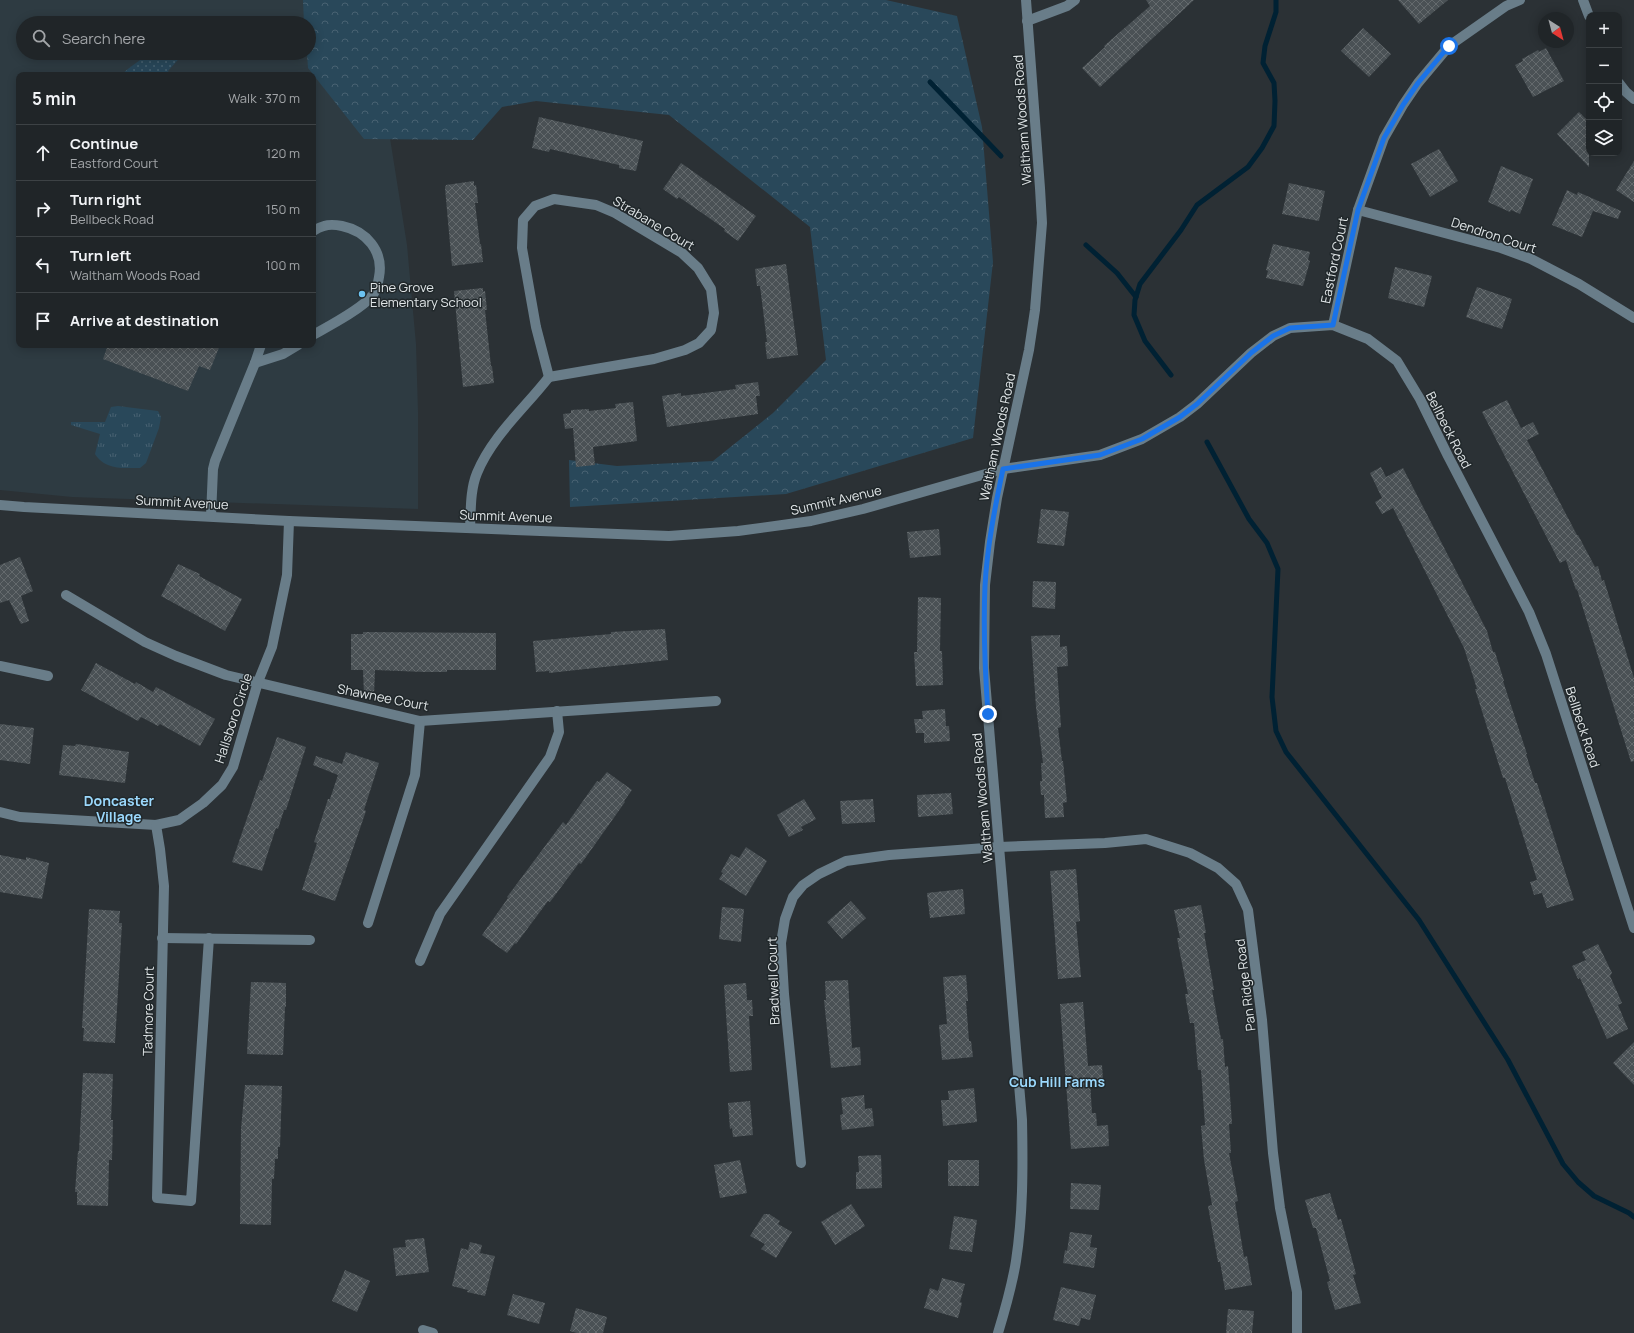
<!DOCTYPE html>
<html lang="en">
<head>
<meta charset="utf-8">
<style>
  :root { --surface:#202528; --page:#2d3134; --text:#f1f3f6; --muted:#a2a5a8; --line:#3d4245 }
  body { margin:0; font-family:Manrope,sans-serif; background:var(--page); color:var(--text) }
  .controls { position:absolute; right:12px; top:12px; display:grid; overflow:hidden; border-radius:8px; box-shadow:0 2px 10px #0003 }
  .controls button { width:36px; height:36px; display:grid; place-items:center; padding:0; border:0; border-bottom:1px solid var(--line); background:var(--surface); color:var(--text); font:20px sans-serif }
  .compass { position:absolute; left:1538px; top:12px; width:36px; height:36px; border-radius:50%; background:var(--surface); box-shadow:0 2px 10px #0003; rotate:144deg }
  .stop { position:absolute; width:12px; height:12px; margin:-9px; border:3px solid #1a73e8; border-radius:50%; background:#fff }
  .stop.end { background:#1a73e8; border-color:#fff; box-shadow:0 1px 4px #0008 }
  .list { margin:0; padding:0; list-style:none }
  h2 { display:flex; justify-content:space-between; align-items:center; height:52px; margin:0; padding:0 16px; font-size:17px }
  h2 small { font-size:13px; font-weight:400; color:var(--muted) }
  .list li { display:grid; grid-template-columns:26px 1fr auto; gap:12px; align-items:center; box-sizing:border-box; height:56px; padding:0 16px; border-top:1px solid var(--line) }
  .list b { display:block; font-size:15px; white-space:nowrap }
  .list p { margin:0; font-size:13px; white-space:nowrap; color:var(--muted) }
  .list em { font-size:13px; font-style:normal; color:var(--muted) }
  .icon { flex:none; width:22px; height:22px; fill:none; stroke:currentColor; stroke-width:2; stroke-linecap:round; stroke-linejoin:round }
  .map { position:relative; flex:none; width:1634px; height:1333px; overflow:hidden }
  .search { position:absolute; background:var(--surface); box-shadow:0 2px 10px #0003; left:16px; top:16px; width:300px; height:44px; display:flex; align-items:center; gap:10px; box-sizing:border-box; padding:0 14px; border-radius:22px; color:var(--muted); font-size:15px }
  .panel { position:absolute; background:var(--surface); box-shadow:0 2px 10px #0003; left:16px; top:72px; width:300px; height:276px; border-radius:8px }
  .map>svg:first-child { display:block }
</style>
</head>
<body>
<div class="map">
<svg width="1634" height="1333" viewBox="0 0 1634 1333">
  <defs>
    <pattern id="grass-tufts" width="24" height="20" patternUnits="userSpaceOnUse"><rect width="24" height="20" fill="#29485a"/><path d="M3 7l-1-3M5 7V3M7 7l1-3M15 17l-1-3M17 17v-4M19 17l1-3" fill="none" stroke="#486272"/></pattern>
    <pattern id="forest-crowns" width="20" height="18" patternUnits="userSpaceOnUse"><rect width="20" height="18" fill="#29485a"/><path d="M2 6a3 3 0 1 1 6 0M12 15a3 3 0 1 1 6 0" fill="none" stroke="#486272"/></pattern>
    <pattern id="park-dots" width="8" height="8" patternUnits="userSpaceOnUse"><rect width="8" height="8" fill="#29485a"/><path d="M2 2h.1M6 6h.1" fill="none" stroke="#486272" stroke-width="1.8" stroke-linecap="round"/></pattern>
    <pattern id="building-cross-hatch" width="8" height="8" patternUnits="userSpaceOnUse"><rect width="8" height="8" fill="#4a5155"/><path d="M0 0l8 8M0 8l8-8" fill="none" stroke="#646a6d"/></pattern>
  </defs>
  <rect width="100%" height="100%" fill="#2b3135"/>
  <!-- built -->
  <path fill="#2e3b42" fill-rule="evenodd" d="M0,0H358L386,113L407,245L416,344L418,412V509L72,497L0,490ZM23,23H309V53H23ZM19,75H313V345H19Z"/>
  <!-- grass -->
  <path fill="url(#grass-tufts)" d="M118,406L158,411L161,417L159,428L146,463L140,468C123,468 105,470 95,454L100,434L71,425V422H105L111,407Z"/>
  <!-- forest -->
  <path fill="url(#forest-crowns)" d="M303,0H886L957,16L982,127L993,262L973,438L786,494L570,507L569,460L617,466L713,461L773,413L826,360L810,227L669,115L536,101L502,107L473,140L364,139L308,68L307,53H309V23H304Z"/>
  <!-- park -->
  <path fill="url(#park-dots)" d="M148,53H184L168,71L170,75H122C129,66 140,62 148,53Z"/>
  <g fill="none" stroke-linecap="round" stroke-linejoin="round">
    <!-- stream -->
    <g stroke="#002133" stroke-width="5">
      <path d="M930,82L1001,156"/>
      <path d="M1086,245L1117,273L1136,297"/>
      <path d="M1171,375L1145,341L1134,315L1135,300L1140,284L1181,230L1197,205L1248,167L1262,148L1274,126L1275,101L1274,83L1263,63L1265,46L1276,12V0"/>
      <path d="M1207,442L1249,519L1267,543L1278,569L1272,697L1276,731L1286,752L1419,920L1508,1060L1563,1164L1578,1182L1594,1196L1629,1213L1634,1217"/>
    </g>
  </g>
  <!-- building -->
  <g fill="url(#building-cross-hatch)">
    <path d="M1146,0H1194L1100,87L1082,68L1105,47L1104,46L1150,6Z"/>
    <path d="M1398,0H1448L1419,24Z"/>
    <path d="M1363,28L1391,54L1369,77L1341,51Z"/>
    <path d="M1546,48L1564,81L1533,97L1515,65L1523,61L1522,59L1538,50L1539,52Z"/>
    <path d="M1579,112L1589,122V167L1557,134Z"/>
    <path d="M539,117L643,141L636,171L619,168V165L550,149L549,152L532,148Z"/>
    <path d="M1439,149L1458,181L1430,197L1411,164Z"/>
    <path d="M1634,161V202L1616,190Z"/>
    <path d="M681,163L756,216L738,241L724,231L725,229L679,197L677,199L663,189Z"/>
    <path d="M1501,166L1533,179L1520,214L1511,210L1510,212L1488,202Z"/>
    <path d="M474,181V186L476,185L478,203H475L480,244H481L483,262L452,266L445,188L446,185Z"/>
    <path d="M1289,183L1325,191L1319,221L1282,214Z"/>
    <path d="M1567,190L1577,195L1578,192L1621,211L1618,219L1593,211L1582,237L1552,225Z"/>
    <path d="M1273,244L1310,252L1308,260L1310,261L1303,286L1266,278L1268,271L1266,270Z"/>
    <path d="M786,264L798,355L767,359L765,342H767L760,286H757L755,269Z"/>
    <path d="M1395,267L1432,276L1424,307L1388,298Z"/>
    <path d="M1477,287L1512,299L1502,329L1466,317Z"/>
    <path d="M483,288V292L485,291L487,310H485L491,366H492L494,383L463,387L454,291Z"/>
    <path d="M108,345H220L210,370L199,366L188,391L103,359Z"/>
    <path d="M758,382L760,396H756L758,414L667,427L662,396L681,393V396L736,389L735,385Z"/>
    <path d="M1507,400L1521,428L1533,422L1539,434L1527,440L1577,535H1578L1595,567L1598,566L1602,581L1604,580L1634,678V761L1631,762L1577,589L1576,590L1566,560L1560,563L1482,412Z"/>
    <path d="M633,402L637,441L593,447L595,465L576,467L573,428L565,429L563,414L571,413V410L589,409V411L616,408L615,404Z"/>
    <path d="M1381,467L1386,477L1403,468L1487,631L1493,652H1495L1504,681H1503L1527,754H1526L1535,783H1537L1574,900L1547,908L1542,893L1534,895L1530,882L1537,880L1505,778H1503L1475,689H1477L1464,648L1393,508L1382,514L1375,502L1382,498L1370,473Z"/>
    <path d="M1041,509L1069,512L1064,546L1037,543Z"/>
    <path d="M939,529L941,555L910,558L907,532Z"/>
    <path d="M20,557L33,591L21,596L29,621L21,624L9,600L0,603V565Z"/>
    <path d="M178,564L200,574L199,576L242,599L225,631L161,596Z"/>
    <path d="M1033,581L1056,582L1055,609L1032,607Z"/>
    <path d="M918,597L941,598L940,651H942L943,685L916,686L914,652H917Z"/>
    <path d="M665,629L668,660L549,673V671L536,672L533,641L611,634V632Z"/>
    <path d="M363,632L496,633V670H447V672H424L375,670L374,695H364L363,670H351V634H363Z"/>
    <path d="M1060,635V647L1067,646L1068,666L1057,667L1061,727L1058,728L1062,761H1063L1067,802L1063,803L1064,817L1045,818L1044,795H1041L1040,781H1042L1041,763H1043L1036,707L1031,636Z"/>
    <path d="M96,663L135,684L136,682L153,692L156,687L215,719L200,746L160,724L158,726L141,717L138,721L81,690Z"/>
    <path d="M945,709L946,726H949L950,741L924,743V733H916L914,719H923L922,711Z"/>
    <path d="M0,724L34,728L30,764L0,760Z"/>
    <path d="M277,737L306,747L286,810H284L278,829L276,828L262,871L232,862L260,780L262,781Z"/>
    <path d="M76,744L129,752L125,783L59,775L63,745L75,746Z"/>
    <path d="M346,752L379,763L364,810L366,811L335,901L302,890L317,843L314,842L328,799H330L338,775L313,765L316,756L342,764Z"/>
    <path d="M607,772L632,790L624,801L625,802L581,864L579,863L550,902L548,901L516,944L515,943L507,953L482,935L508,898L507,897L563,822L566,825L597,781L599,782Z"/>
    <path d="M951,793L953,814L918,817L917,795Z"/>
    <path d="M804,799L816,819L801,827L803,830L789,837L777,815Z"/>
    <path d="M873,799L875,822L842,824L840,801Z"/>
    <path d="M746,847L767,861L746,896L719,879L723,873L721,872L731,854L739,858Z"/>
    <path d="M0,855L26,860V857L49,863L42,899L0,892Z"/>
    <path d="M1076,869L1080,921L1076,922L1081,977L1058,979L1050,871Z"/>
    <path d="M963,889L965,914L930,918L927,893Z"/>
    <path d="M851,901L866,918L842,939L827,922Z"/>
    <path d="M1201,905L1206,933H1204L1214,990H1212L1221,1039H1223L1225,1067L1228,1066L1232,1124H1229L1231,1153H1229L1238,1201L1235,1202L1244,1257L1247,1256L1252,1285L1225,1290L1220,1262H1218L1208,1206L1212,1205L1204,1160L1201,1126L1205,1125L1201,1070H1198L1194,1023H1190L1185,994H1188L1177,938H1180L1174,910Z"/>
    <path d="M722,907L744,909L741,942L719,939Z"/>
    <path d="M89,909L120,911L119,923H122L115,1043L83,1041L84,1028H82Z"/>
    <path d="M1598,944L1612,973L1610,976L1622,1003L1618,1005L1628,1029L1607,1039L1580,978L1578,979L1572,966L1586,960L1582,952Z"/>
    <path d="M966,975L968,1001H966L969,1041H971L973,1057L942,1060L939,1025L947,1024L943,977Z"/>
    <path d="M848,980L852,1048L860,1047L861,1065L831,1068L824,1000H826L825,981Z"/>
    <path d="M251,982L286,983V1007H285L283,1055L247,1054Z"/>
    <path d="M746,983L747,1000H752L753,1016H749L752,1070L730,1072L724,985Z"/>
    <path d="M1083,1002L1088,1066L1102,1065L1103,1080L1090,1081L1092,1113H1096L1097,1126L1108,1125L1109,1146L1071,1149L1060,1004Z"/>
    <path d="M1634,1042V1085L1613,1063Z"/>
    <path d="M83,1073L113,1074L111,1120H113L112,1160H109L108,1206L77,1205V1192H75L78,1151H79Z"/>
    <path d="M245,1085L282,1086L280,1147H278V1159H275L274,1179H272L271,1225L240,1224L241,1129Z"/>
    <path d="M974,1088L977,1122L943,1126L941,1100H949L948,1091Z"/>
    <path d="M864,1095L865,1109L872,1108L874,1126L842,1130L840,1115L843,1114L841,1098Z"/>
    <path d="M750,1101L753,1135L733,1137L732,1128L730,1129L728,1103Z"/>
    <path d="M881,1155L882,1188L856,1189V1172H859L858,1156Z"/>
    <path d="M740,1160L747,1193L720,1198L714,1165Z"/>
    <rect x="948" y="1160" width="31" height="26"/>
    <path d="M1071,1183L1101,1185L1099,1210L1070,1209Z"/>
    <path d="M1330,1193L1338,1220L1341,1219L1356,1274L1353,1275L1361,1303L1335,1310L1327,1282L1330,1281L1316,1228H1313L1305,1200Z"/>
    <path d="M851,1204L865,1226L835,1245L821,1222Z"/>
    <path d="M764,1214H769L780,1221L778,1224L792,1232L776,1258L761,1249L765,1244L750,1236Z"/>
    <path d="M954,1216L977,1220L972,1252L949,1249Z"/>
    <path d="M1070,1232L1092,1235L1090,1247L1097,1248L1094,1268L1063,1263L1065,1250L1067,1251Z"/>
    <path d="M424,1238L429,1272L396,1276L393,1248L406,1247L405,1240Z"/>
    <path d="M470,1242L482,1245L480,1253L495,1256L485,1296L467,1292L468,1290L452,1286L461,1248L468,1250Z"/>
    <path d="M345,1270L370,1281L357,1312L332,1301Z"/>
    <path d="M942,1278L965,1284L960,1302L962,1303L958,1318L924,1308L930,1288L938,1291Z"/>
    <path d="M1061,1287L1096,1295L1090,1320L1081,1318L1079,1326L1053,1320Z"/>
    <path d="M513,1294L545,1303L539,1324L507,1315Z"/>
    <path d="M576,1308L607,1317L603,1333H577L570,1331Z"/>
    <path d="M1228,1309L1254,1311L1252,1333H1226Z"/>
  </g>
  <g fill="none" stroke-linecap="round" stroke-linejoin="round">
    <!-- minor -->
    <g stroke="#697d89" stroke-width="10">
      <path d="M1583,0L1589,16"/>
      <path d="M1027,21L1067,6L1075,0"/>
      <path d="M1619,83L1626,92L1634,99"/>
      <path d="M554,199L596,205L615,213L682,253L698,268L711,289L714,313L711,330L699,343L685,350L654,359L549,377L536,327L522,248L523,220L535,206Z"/>
      <path d="M1358,210L1501,248L1531,259L1579,284L1634,318"/>
      <path d="M313,231C316,229 320,227 324,226C330,224 337,225 342,226C366,231 384,251 379,277C378,284 376,291 372,296C360,310 329,326 313,335"/>
      <path d="M1333,325L1358,210L1384,138L1403,105L1418,83L1449,46L1506,6L1520,0"/>
      <path d="M255,363L283,354L298,345"/>
      <path d="M0,505L24,507L289,521L669,536L738,531L811,521L863,509L1003,469L1100,455L1142,439L1180,417L1197,404L1251,353L1273,336L1290,328L1333,325L1368,339L1397,361L1420,399L1448,456L1529,612L1546,654L1634,928"/>
      <path d="M211,516L213,469L215,461L255,363L261,345"/>
      <path d="M470,528C471,510 470,490 477,473C492,436 525,408 549,377"/>
      <path d="M66,595L145,642L176,656L226,675L420,721L716,701"/>
      <path d="M0,666L48,676"/>
      <path d="M0,812L20,817L156,825L179,820L203,803L222,785L233,767L258,682L272,647L287,575L289,521"/>
      <path d="M156,825L160,849L164,886L157,1198L191,1201L209,938"/>
      <path d="M368,923L415,775L420,721"/>
      <path d="M162,938L310,940"/>
      <path d="M420,961L440,914L550,757L559,732L557,711"/>
      <path d="M801,1163L784,994L781,943L785,919L793,897L803,885L819,874L846,861L889,855L999,847L1105,843L1146,839L1190,853L1218,868L1236,884L1248,910L1262,1020L1273,1153L1280,1208L1297,1292V1333"/>
      <path d="M423,1330L433,1333"/>
      <path d="M998,1333C1005,1310 1012,1286 1016,1261C1023,1215 1023,1168 1022,1120L984,668L985,585L990,542L997,498L1029,350L1035,310L1042,223L1040,188L1026,0"/>
    </g>
  </g>
  <g fill="none" stroke-linecap="round" stroke-linejoin="round">
    <!-- route -->
    <path stroke="#1a73e8" stroke-width="5" d="M988,714C985,671 983,629 985,586C987,547 995,507 1003,469L1100,455L1142,439L1180,417L1197,404L1251,353L1273,336L1290,328L1333,325L1358,210L1384,138L1403,105L1418,83L1449,46"/>
  </g>
  <!-- markers -->
  <circle fill="#6cc3f2" stroke="#21282b" stroke-width="1.5" cx="362" cy="294" r="4"/>
  <g text-anchor="middle" dominant-baseline="central" stroke-width="3" stroke-linejoin="round" paint-order="stroke">
    <!-- street labels -->
    <g font-size="13" fill="#e0e5e7" stroke="#21282b">
      <text transform="translate(1022 120) rotate(-94)">Waltham Woods Road</text>
      <text transform="translate(654 223) rotate(31)">Strabane Court</text>
      <text transform="translate(1494 235) rotate(18)">Dendron Court</text>
      <text transform="translate(1334 260) rotate(-78)">Eastford Court</text>
      <text transform="translate(1449 430) rotate(63)">Bellbeck Road</text>
      <text transform="translate(997 437) rotate(-78)">Waltham Woods Road</text>
      <text transform="translate(836 500) rotate(-13)">Summit Avenue</text>
      <text transform="translate(182 502) rotate(3)">Summit Avenue</text>
      <text transform="translate(506 516) rotate(2)">Summit Avenue</text>
      <text transform="translate(383 697) rotate(11)">Shawnee Court</text>
      <text transform="translate(233 718) rotate(-72)">Hallsboro Circle</text>
      <text transform="translate(1583 727) rotate(72)">Bellbeck Road</text>
      <text transform="translate(982 798) rotate(-95)">Waltham Woods Road</text>
      <text transform="translate(773 981) rotate(-92)">Bradwell Court</text>
      <text transform="translate(1245 985) rotate(-97)">Pan Ridge Road</text>
      <text transform="translate(148 1011) rotate(-89)">Tadmore Court</text>
    </g>
    <!-- poi labels -->
    <g font-size="13" fill="#e0e5e7" stroke="#21282b" text-anchor="start">
      <text x="370" y="287">Pine Grove<tspan x="370" dy="15">Elementary School</tspan></text>
    </g>
    <!-- neighbourhood labels -->
    <g font-size="14" font-weight="bold" fill="#9bd8fc" stroke="#21282b">
      <text x="119" y="800">Doncaster<tspan x="119" dy="16">Village</tspan></text>
      <text x="1057" y="1081">Cub Hill Farms</text>
    </g>
  </g>
</svg>
<div class="controls">
<button>+</button>
<button>−</button>
<button><svg class="icon" aria-label="locate" viewBox="0 0 24 24"><circle cx="12" cy="12" r="6"/><path d="M12 2v4M12 18v4M2 12h4M18 12h4"/></svg></button>
<button><svg class="icon" aria-label="layers" viewBox="0 0 24 24"><path d="M12 4l9 5-9 5-9-5zM3 14l9 5 9-5"/></svg></button>
</div>
<svg class="compass" viewBox="-18 -18 36 36"><path d="M0-13l5 13h-10z" fill="#e53935"/><path d="M0 13l5-13h-10z" fill="#a2a5a8"/></svg>
<div class="stop" style="left:1449px;top:46px"></div>
<div class="stop end" style="left:988px;top:714px"></div>
<div class="search"><svg class="icon" aria-label="search" viewBox="0 0 24 24"><circle cx="10" cy="10" r="6"/><path d="M15 15l6 6"/></svg>Search here</div>
<section class="panel">
<h2>5 min<small>Walk · 370 m</small></h2>
<ul class="list">
<li><svg class="icon" aria-label="ahead" viewBox="0 0 24 24"><path d="M12 20V5M6 11l6-6 6 6"/></svg><div><b>Continue</b><p>Eastford Court</p></div><em>120 m</em></li>
<li><svg class="icon" aria-label="right" viewBox="0 0 24 24"><path d="M7 20v-9h11M14 6l5 5-5 5"/></svg><div><b>Turn right</b><p>Bellbeck Road</p></div><em>150 m</em></li>
<li><svg class="icon" aria-label="left" viewBox="0 0 24 24"><path d="M17 20v-9H6M10 6l-5 5 5 5"/></svg><div><b>Turn left</b><p>Waltham Woods Road</p></div><em>100 m</em></li>
<li><svg class="icon" aria-label="arrive" viewBox="0 0 24 24"><path d="M6 21V4h12l-3 4 3 4H6"/></svg><div><b>Arrive at destination</b></div></li>
</ul>
</section>
</div>
</body>
</html>
